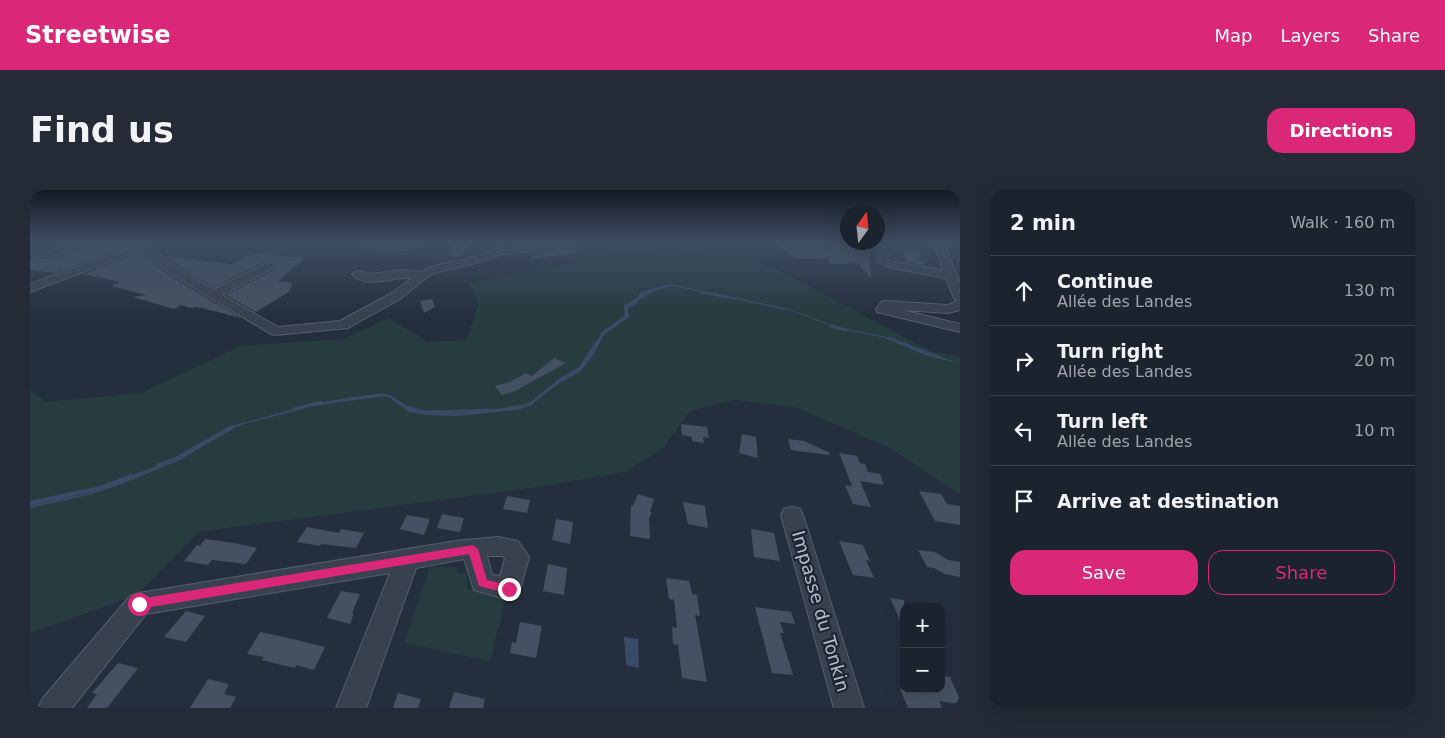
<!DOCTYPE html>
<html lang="en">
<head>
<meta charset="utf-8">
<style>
  :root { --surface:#1b232e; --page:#242b36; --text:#f1f3f6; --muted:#a0a4aa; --line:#39404a; --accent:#db2777 }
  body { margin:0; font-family:"DejaVu Sans",sans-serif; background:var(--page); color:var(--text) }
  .controls { position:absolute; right:15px; bottom:15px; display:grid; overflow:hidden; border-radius:10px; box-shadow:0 5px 20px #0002 }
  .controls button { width:45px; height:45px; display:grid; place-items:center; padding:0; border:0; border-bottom:1px solid var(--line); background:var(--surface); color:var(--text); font:25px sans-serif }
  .compass { position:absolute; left:810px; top:15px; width:45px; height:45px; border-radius:50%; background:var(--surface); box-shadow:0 5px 20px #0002; rotate:15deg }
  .stop { position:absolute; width:15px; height:15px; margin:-11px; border:4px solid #db2777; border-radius:50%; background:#fff }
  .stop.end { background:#db2777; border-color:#fff; box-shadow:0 1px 5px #0008 }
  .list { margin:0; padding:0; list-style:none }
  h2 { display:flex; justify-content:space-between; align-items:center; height:65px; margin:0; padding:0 20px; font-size:21px }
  h2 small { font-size:16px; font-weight:400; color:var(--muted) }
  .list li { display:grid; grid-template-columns:32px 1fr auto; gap:15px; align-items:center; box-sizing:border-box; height:70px; padding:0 20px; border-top:1px solid var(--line) }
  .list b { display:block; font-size:19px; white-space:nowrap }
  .list p { margin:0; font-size:16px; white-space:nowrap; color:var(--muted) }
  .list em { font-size:16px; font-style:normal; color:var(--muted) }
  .actions { display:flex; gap:10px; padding:15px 20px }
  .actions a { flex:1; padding:11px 0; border:1px solid var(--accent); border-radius:15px; text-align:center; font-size:18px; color:var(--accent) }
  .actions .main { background:var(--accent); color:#fff }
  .icon { flex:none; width:28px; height:28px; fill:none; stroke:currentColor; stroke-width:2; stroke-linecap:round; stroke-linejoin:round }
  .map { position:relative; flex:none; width:930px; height:518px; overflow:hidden; border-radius:15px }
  header { display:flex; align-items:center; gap:30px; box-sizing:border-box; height:70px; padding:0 25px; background:var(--accent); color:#fff }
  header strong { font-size:24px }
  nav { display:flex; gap:28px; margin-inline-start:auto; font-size:18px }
  .intro { display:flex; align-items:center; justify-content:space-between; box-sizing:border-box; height:120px; padding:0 30px }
  h1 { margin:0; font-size:35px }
  .button { padding:12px 22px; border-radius:15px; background:var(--accent); color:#fff; font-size:18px; font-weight:700 }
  main { display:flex; gap:30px; padding:0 30px }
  aside { flex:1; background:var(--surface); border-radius:15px; box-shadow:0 5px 20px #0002 }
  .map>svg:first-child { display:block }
</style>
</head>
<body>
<header>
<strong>Streetwise</strong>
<nav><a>Map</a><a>Layers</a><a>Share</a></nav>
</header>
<div class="intro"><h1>Find us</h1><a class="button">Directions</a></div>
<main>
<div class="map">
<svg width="930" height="518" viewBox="0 0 930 518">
  <rect width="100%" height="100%" fill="#242f3e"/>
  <!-- green -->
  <g fill="#263c3f">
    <path d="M647,63L725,70L769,91L900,161L930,167V304L860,258L765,217L704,210L660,221L633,258L595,282L494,299L168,342L107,405L0,443V200L15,212L111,203L210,156L313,149L359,128L398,152L437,150L448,114L439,93L586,64Z"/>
    <path d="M400,377H426L428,384L437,383V399L476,407L460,471L374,453Z"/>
  </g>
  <!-- water -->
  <g fill="#394c67">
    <path d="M635,95H644L759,119L807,137L862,148L930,174L895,165L855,148L806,138L762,121L642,96L613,104L605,115L598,118L599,127L574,145L562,167L550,182L531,192L501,215L488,220L427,226L396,225L379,222L359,207L354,206L284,216L214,234L199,240L152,269L92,294L59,305L0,318V315L59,303L110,282L146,270L202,236L282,214L322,207L355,204L362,206L384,221L431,223L478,220L489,217L502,211L520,196L550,178L556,172L571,144L595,127L596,123L594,117L602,113L611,102Z"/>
    <path d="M594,447L608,449L609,478L596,475Z"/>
  </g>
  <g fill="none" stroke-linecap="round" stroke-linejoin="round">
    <!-- stream-far2 -->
    <g stroke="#394c67" stroke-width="2.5">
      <path d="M671,102L698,107"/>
      <path d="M593,128L596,126L595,116L626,99"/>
    </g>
    <!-- stream-far1 -->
    <g stroke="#394c67" stroke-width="3">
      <path d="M801,136L816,140"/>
      <path d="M572,144L595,127"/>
      <path d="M527,192L550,178L567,152"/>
      <path d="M335,207L351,205"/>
      <path d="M368,212L376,217L394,222L470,220L493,216"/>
      <path d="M264,219L291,212"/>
    </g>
    <!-- stream -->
    <g stroke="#394c67" stroke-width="4">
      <path d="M129,275L144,270L202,237"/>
      <path d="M0,313L70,298L101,286"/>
    </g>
  </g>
  <!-- building -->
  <g fill="#455162">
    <path d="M65,52H76L93,58L25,83L0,80V70L34,66Z"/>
    <path d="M424,52H435L434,54H438L431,67H423L419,61Z"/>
    <path d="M532,52L551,62L501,69V67Z"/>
    <path d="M743,52H839L841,89L828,73L803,74L799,73L798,68L771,69L763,67Z"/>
    <path d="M872,58L889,60L891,71H894L896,75L876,72Z"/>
    <path d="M108,63L145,89L211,128L168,117L160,118L151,115L144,119L102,107L116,105L81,96L90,92L54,84Z"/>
    <path d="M226,63L275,68L248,91L262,93L260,101L226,122L196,105L244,80L247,76L244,73L234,72L184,97L155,81L135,66L201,74Z"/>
    <path d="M402,109L405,117L394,123L390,111Z"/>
    <path d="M524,168L536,173L485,201L472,205L465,196L480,192L496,183L502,186Z"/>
    <path d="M651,234L677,237L679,248L673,247L674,253L662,251V247L652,245Z"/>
    <path d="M712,244L726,247L728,268L709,263Z"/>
    <path d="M758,249L774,251L800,263L799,265L761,260Z"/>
    <path d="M809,263L827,266L830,273L835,274L838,282L850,284L854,295L830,291L841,317L823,314L815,295L822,296Z"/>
    <path d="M889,301L911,304L917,314L930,316V335L905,331Z"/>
    <path d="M608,304L624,309L620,322H622L619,328L620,349L600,346L601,315L603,316Z"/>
    <path d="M477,306L500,310L497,323L473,319Z"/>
    <path d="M653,312L675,316L678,338L658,334Z"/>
    <path d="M412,324L434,328L430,342L407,338Z"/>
    <path d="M377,325L400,329L394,345L370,339Z"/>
    <path d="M526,329L543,332L540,354L522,350Z"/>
    <path d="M277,337L309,343L311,339L334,343L326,358L291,354L290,356L267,352Z"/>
    <path d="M721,339L744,343L750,371L724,367Z"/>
    <path d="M175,349L204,353L227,358L216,374L182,370L178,375L154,371L167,355L170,356Z"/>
    <path d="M809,351L833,355L840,371L836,370L844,388L823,385Z"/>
    <path d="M888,360L905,362L918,370L930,372V387L915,384L904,378L897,377Z"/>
    <path d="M518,374L537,378L534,405L513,401Z"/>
    <path d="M636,388L659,391L662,404L667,405L670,426L665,425L677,492L652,488L648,455L643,454L642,437L647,438L644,410L639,409Z"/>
    <path d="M311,401L330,404L322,423H324L320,434L297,428Z"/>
    <path d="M860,408L874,410V439Z"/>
    <path d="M725,417L761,422L765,434L750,432L754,443H750L763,485L742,483Z"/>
    <path d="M156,421L175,426L156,452L134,447Z"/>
    <path d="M490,432L512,436L506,468L480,463L482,452L486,453Z"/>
    <path d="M230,442L267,450L295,457L284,480L266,475L265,478L252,475L232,470L234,467L217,464Z"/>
    <path d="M88,473L108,478L77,518H57L67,504L62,503Z"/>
    <path d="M911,486L920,487L930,510V514L909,511L912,518H878L870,499H911Z"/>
    <path d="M178,489L199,494L194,504L206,507L200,518H160Z"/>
    <path d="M424,502L455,509L453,518H419Z"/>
    <path d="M368,503L391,509L388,518H363Z"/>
  </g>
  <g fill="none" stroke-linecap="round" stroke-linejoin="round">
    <!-- minor casing -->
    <g stroke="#565f6c" stroke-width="2">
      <g id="minor">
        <path d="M47,52H63L33,64L0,68V62L28,59Z"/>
        <path d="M85,52H102L120,58L154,83L184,99L235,74H243L245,76L243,78L192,105L248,137L310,131L362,103L382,88C364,86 336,100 322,84L324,82L328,81L341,84L370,80L390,82L407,75L437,69L470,58L530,52L508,61L471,64L443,74L401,84L370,109L318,138L246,145L241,144L146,87L108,61L0,102V94L98,58Z"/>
        <path d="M326,52L354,54L399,52C386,62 339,64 326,52Z"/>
        <path d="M903,52H913L930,93V120L918,123L872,120L930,134V142L847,122L846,119L851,112L856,111L918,115L927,111L924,108L916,88L861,78L848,72L847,60L852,57L857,60L859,70L864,72L913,80Z"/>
        <path d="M762,317L770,319L773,325L834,518H804L751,325L754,319Z"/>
        <path d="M468,347L488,351L499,367L488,407L479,410L444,400L434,369L386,378L336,518H306L360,383L116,424L42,518H8L13,508L100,406L109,403L426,351ZM457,366H473L475,369L470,386L462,385Z"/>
      </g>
    </g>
    <!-- minor -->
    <use href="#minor" fill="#38414e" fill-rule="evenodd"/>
  </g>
  <!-- sky -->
  <linearGradient id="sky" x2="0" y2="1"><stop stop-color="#141a22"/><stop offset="0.42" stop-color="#3f4d63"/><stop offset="1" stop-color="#3f4d63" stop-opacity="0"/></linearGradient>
  <rect width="930" height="125" fill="url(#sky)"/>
  <!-- route -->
  <path fill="#db2777" d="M443,355L448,359L457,390L483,396L484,399L483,403L479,404L449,396L439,364L109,419L106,418L104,414L106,411L109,409Z"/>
  <g text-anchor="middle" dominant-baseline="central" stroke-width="4.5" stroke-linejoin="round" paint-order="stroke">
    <!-- near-street labels -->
    <g font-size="18" fill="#b4bcc9" stroke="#1d2633">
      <text transform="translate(791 421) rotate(74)">Impasse du Tonkin</text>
    </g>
  </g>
</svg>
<div class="controls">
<button>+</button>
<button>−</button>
</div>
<svg class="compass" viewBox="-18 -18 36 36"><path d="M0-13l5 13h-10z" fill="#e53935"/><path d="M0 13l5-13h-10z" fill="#a0a4aa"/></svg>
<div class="stop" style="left:109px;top:414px"></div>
<div class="stop end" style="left:479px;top:399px"></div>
</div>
<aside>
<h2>2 min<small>Walk · 160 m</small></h2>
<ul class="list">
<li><svg class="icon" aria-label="ahead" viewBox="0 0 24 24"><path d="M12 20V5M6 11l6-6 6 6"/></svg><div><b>Continue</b><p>Allée des Landes</p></div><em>130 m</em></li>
<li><svg class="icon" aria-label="right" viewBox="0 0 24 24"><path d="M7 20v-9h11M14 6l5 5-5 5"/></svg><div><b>Turn right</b><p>Allée des Landes</p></div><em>20 m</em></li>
<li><svg class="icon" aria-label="left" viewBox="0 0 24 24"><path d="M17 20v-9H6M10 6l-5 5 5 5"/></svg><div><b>Turn left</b><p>Allée des Landes</p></div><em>10 m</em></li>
<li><svg class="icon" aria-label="arrive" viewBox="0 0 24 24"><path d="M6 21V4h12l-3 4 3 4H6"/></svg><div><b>Arrive at destination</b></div></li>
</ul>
<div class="actions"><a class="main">Save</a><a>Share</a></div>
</aside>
</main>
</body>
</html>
